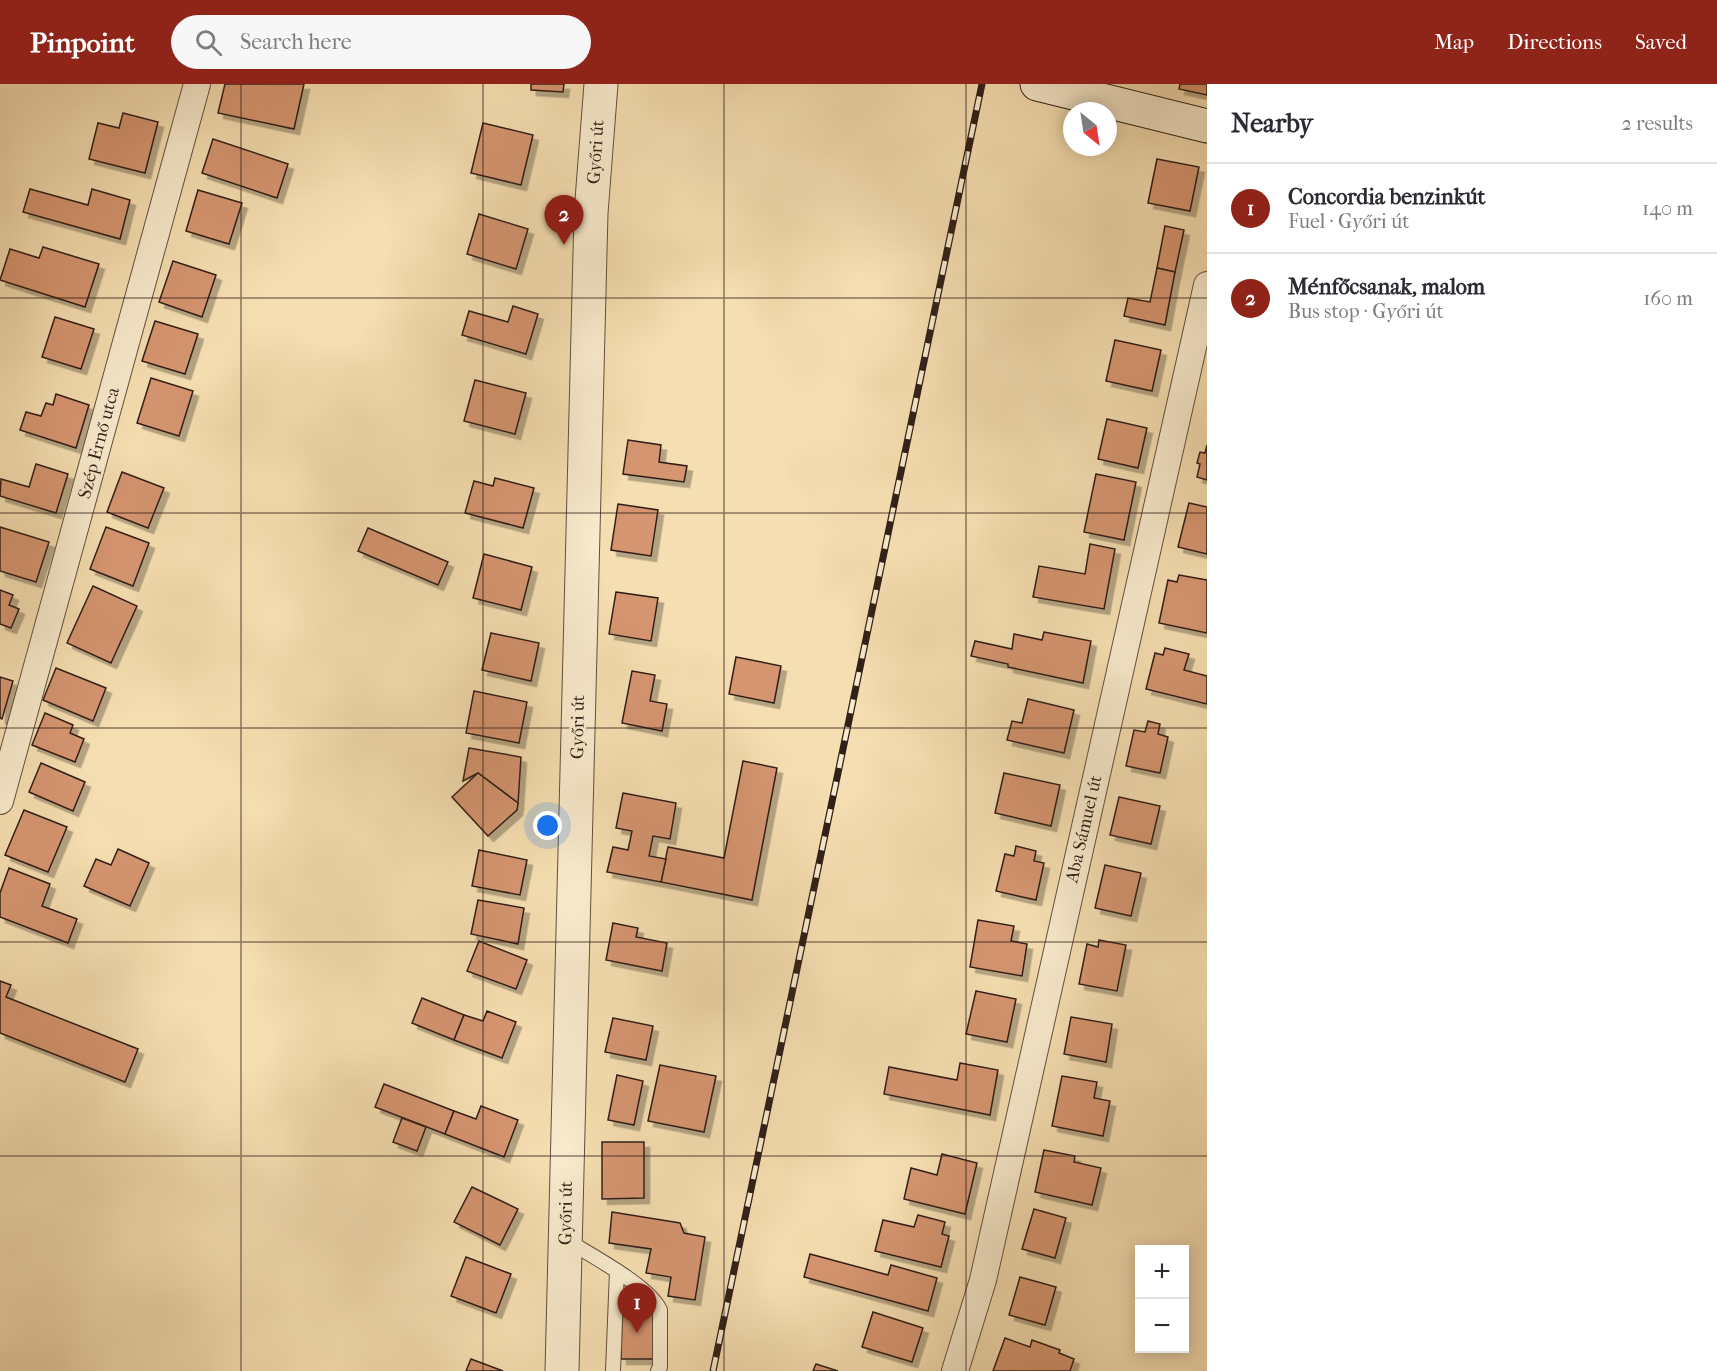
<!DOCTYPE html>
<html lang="en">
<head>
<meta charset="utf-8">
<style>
  :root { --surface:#fff; --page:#f7f7f7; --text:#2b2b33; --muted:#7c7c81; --line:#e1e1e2; --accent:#8f2418 }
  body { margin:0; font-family:"IM FELL French Canon",serif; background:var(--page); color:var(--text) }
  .controls { position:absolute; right:18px; bottom:18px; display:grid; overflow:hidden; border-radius:0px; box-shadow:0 3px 15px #0003 }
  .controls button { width:54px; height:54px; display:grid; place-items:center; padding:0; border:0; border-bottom:2px solid var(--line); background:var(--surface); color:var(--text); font:30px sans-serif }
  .compass { position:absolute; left:1063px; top:18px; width:54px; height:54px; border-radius:50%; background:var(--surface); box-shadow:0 3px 15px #0003; rotate:150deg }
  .you { position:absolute; left:548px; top:742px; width:21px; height:21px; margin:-15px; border:4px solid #fff; border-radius:50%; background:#1a73e8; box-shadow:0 0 0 9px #1a73e833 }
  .badge { display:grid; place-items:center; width:39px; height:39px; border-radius:50%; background:var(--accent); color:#fff; font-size:20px; font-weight:700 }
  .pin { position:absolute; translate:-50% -50px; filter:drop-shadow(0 2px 3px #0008) }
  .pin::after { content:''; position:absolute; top:32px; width:21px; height:18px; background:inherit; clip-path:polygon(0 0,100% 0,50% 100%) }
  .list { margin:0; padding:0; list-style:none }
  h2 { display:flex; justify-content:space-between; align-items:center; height:78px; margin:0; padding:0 24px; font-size:26px }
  h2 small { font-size:20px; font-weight:400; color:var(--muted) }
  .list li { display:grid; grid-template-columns:39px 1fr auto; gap:18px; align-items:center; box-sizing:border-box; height:90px; padding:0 24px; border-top:2px solid var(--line) }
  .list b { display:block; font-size:22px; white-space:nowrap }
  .list p { margin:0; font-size:20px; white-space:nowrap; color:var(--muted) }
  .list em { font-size:20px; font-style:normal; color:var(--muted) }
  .icon { flex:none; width:33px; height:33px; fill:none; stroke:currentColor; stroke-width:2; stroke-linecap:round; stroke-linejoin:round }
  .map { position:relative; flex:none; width:1207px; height:1287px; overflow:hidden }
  header { display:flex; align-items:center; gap:36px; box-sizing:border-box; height:84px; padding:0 30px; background:var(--accent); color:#fff }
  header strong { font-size:28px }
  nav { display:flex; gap:33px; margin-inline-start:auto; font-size:21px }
  .search { width:420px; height:54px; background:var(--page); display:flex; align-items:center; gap:15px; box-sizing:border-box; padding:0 21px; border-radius:33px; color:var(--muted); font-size:22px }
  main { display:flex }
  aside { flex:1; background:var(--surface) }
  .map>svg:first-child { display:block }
</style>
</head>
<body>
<header>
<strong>Pinpoint</strong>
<div class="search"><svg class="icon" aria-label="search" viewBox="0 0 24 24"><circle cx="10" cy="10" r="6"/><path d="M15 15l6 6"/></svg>Search here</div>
<nav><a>Map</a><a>Directions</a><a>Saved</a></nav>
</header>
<main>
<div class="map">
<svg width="1207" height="1287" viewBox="0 0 1207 1287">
  <defs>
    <filter id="shadow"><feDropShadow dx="5.5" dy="5.5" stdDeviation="0" flood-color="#0004"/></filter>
  </defs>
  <rect width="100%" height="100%" fill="#f5deb1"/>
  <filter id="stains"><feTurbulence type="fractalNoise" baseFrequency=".00333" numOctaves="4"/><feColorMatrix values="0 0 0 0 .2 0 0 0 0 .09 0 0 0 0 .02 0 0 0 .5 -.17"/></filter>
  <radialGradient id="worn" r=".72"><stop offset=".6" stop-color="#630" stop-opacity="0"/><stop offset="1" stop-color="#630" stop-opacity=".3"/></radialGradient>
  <!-- building -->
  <g fill="#d59570" stroke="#311f18" stroke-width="1.5" filter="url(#shadow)">
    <path d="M225,0H304L294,45L218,29Z"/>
    <path d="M531,0H564L563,8L531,6Z"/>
    <path d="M1180,0H1207V11L1179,5Z"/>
    <path d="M123,29L158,38L145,89L89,75L98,39L119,44Z"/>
    <path d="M483,39L533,51L521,101L471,89Z"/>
    <path d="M213,55L288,80L277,114L202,89Z"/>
    <path d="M1157,75L1199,83L1190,127L1148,119Z"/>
    <path d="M30,105L88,121L92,105L130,116L120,155L23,128Z"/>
    <path d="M198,106L242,119L229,160L186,147Z"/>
    <path d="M479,130L528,145L516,185L467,170Z"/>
    <path d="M1165,142L1184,146L1175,188L1157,184Z"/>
    <path d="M43,163L99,180L85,223L0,196L10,165L39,174Z"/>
    <path d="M173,177L216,191L202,233L159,218Z"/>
    <path d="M1157,184L1175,188L1165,241L1124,232L1128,214L1150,218Z"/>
    <path d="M513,222L538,230L526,270L462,251L469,227L508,238Z"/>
    <path d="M55,233L94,245L81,285L42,273Z"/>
    <path d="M155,237L198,250L185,290L142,277Z"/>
    <path d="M1115,256L1161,266L1152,307L1106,297Z"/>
    <path d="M151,294L193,307L179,352L137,339Z"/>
    <path d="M475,296L526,309L515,350L464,337Z"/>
    <path d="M56,310L89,321L76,364L20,346L26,328L41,332L46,319L53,321Z"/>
    <path d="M1107,335L1147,344L1138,384L1098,375Z"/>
    <path d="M628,356L661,361L659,378L687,382L684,398L623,390Z"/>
    <path d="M1207,361V396L1197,393L1200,380L1197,379L1200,368L1205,369Z"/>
    <path d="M36,380L68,390L56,429L0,412L1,395L29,403Z"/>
    <path d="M122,388L164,404L148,444L107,428Z"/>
    <path d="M1096,390L1136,398L1124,456L1084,448Z"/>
    <path d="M495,394L534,404L523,444L465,429L474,397L493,402Z"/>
    <path d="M1189,419L1207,423V470L1178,463Z"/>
    <path d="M618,420L658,426L651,472L611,466Z"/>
    <path d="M0,443L49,458L36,498L0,487Z"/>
    <path d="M106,443L149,459L133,502L90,485Z"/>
    <path d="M368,444L448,478L438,501L358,467Z"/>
    <path d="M1090,460L1115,465L1104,525L1033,513L1039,482L1085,490Z"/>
    <path d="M484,470L532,483L521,526L473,514Z"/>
    <path d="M1179,491L1207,496V549L1159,539L1168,496L1177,498Z"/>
    <path d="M93,502L137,522L111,579L67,559Z"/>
    <path d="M0,506L13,511L9,521L19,525L11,544L0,540Z"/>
    <path d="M616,508L658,514L651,557L609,550Z"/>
    <path d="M1044,548L1091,557L1083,599L1008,583V580L971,572L975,557L1012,565L1014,550L1042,556Z"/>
    <path d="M491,549L539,559L531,597L482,586Z"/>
    <path d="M1165,564L1189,570L1184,586L1207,592V620L1146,605L1155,569L1163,571Z"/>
    <path d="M736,573L781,582L774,619L729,610Z"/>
    <path d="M56,584L106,604L93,637L43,616Z"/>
    <path d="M632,587L655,591L650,617L667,620L662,647L622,639Z"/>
    <path d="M0,593L13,597L2,635L0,634Z"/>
    <path d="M474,607L527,618L519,659L466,649Z"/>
    <path d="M1028,615L1074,626L1064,669L1007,656L1012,637L1022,639Z"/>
    <path d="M45,629L73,641L70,649L84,655L75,678L32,661Z"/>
    <path d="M1148,637L1160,640L1158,650L1168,653L1160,689L1126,682L1134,646L1145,648Z"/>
    <path d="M469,664L521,673L518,719L478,689L463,697Z"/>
    <path d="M743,677L777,684L752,816L661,798L668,763L724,774Z"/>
    <path d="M41,679L85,698L73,727L29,708Z"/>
    <path d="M478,689L518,719L517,726L488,752L452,713Z"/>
    <path d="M1004,689L1060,701L1051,742L995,729Z"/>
    <path d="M623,709L676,719L670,755L653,752L649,772L666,775L661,798L607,788L613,763L628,766L632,747L616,744Z"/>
    <path d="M1119,713L1160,722L1151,760L1110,751Z"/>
    <path d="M24,726L67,743L48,788L5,771Z"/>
    <path d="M1016,762L1036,767L1034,777L1044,779L1036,816L996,807L1005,770L1014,772Z"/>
    <path d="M118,765L149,779L130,822L84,802L96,775L111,781Z"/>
    <path d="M479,766L527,776L520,811L472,802Z"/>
    <path d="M1105,781L1141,789L1131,832L1095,824Z"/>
    <path d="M9,784L50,800L42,822L77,835L68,859L0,833V809Z"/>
    <path d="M478,816L524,824L518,860L471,850Z"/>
    <path d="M978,836L1014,842L1011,857L1027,860L1022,892L970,883Z"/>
    <path d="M613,839L638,844L636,853L667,859L662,887L606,876Z"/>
    <path d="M1099,856L1126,861L1117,907L1079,900L1087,860L1098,863Z"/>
    <path d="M479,857L527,876L516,905L467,887Z"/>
    <path d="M0,897L11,901L6,913L138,965L125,998L0,949Z"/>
    <path d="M976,907L1016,915L1007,958L966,950Z"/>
    <path d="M422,914L464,931L454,956L412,939Z"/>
    <path d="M487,927L516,938L502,974L454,956L464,931L483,937Z"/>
    <path d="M1071,933L1112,940L1106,978L1064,970Z"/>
    <path d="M613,934L653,942L646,976L605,968Z"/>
    <path d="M960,979L998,986L990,1031L884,1010L889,983L957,996Z"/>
    <path d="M660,981L716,992L704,1048L648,1037Z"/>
    <path d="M617,991L643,997L634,1041L608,1036Z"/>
    <path d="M1062,992L1097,998L1094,1014L1110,1017L1103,1052L1052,1042Z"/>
    <path d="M384,1000L454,1027L445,1050L375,1023Z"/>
    <path d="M481,1022L518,1036L504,1073L445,1050L454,1027L476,1035Z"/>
    <path d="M402,1034L426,1043L417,1067L393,1058Z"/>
    <path d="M602,1058H644V1114L602,1115Z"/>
    <path d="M1044,1066L1075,1072L1074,1078L1101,1084L1092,1121L1035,1108Z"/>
    <path d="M942,1070L977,1079L965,1130L904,1115L911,1084L937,1091Z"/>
    <path d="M472,1103L518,1125L500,1161L454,1138Z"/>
    <path d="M1034,1125L1066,1134L1055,1174L1022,1165Z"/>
    <path d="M612,1128L680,1139L684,1149L705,1153L695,1216L668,1212L671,1193L646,1189L651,1165L609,1159Z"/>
    <path d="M918,1131L945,1138L942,1150L949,1152L941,1183L875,1167L883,1136L914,1143Z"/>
    <path d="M810,1170L888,1191L891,1181L937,1194L928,1227L804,1193Z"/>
    <path d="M466,1173L511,1190L496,1229L451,1212Z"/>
    <path d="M1020,1193L1056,1203L1045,1241L1009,1231Z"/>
    <path d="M622,1224H654L653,1275H621Z"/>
    <path d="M873,1228L923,1244L912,1278L862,1263Z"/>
    <path d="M1005,1254L1030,1263L1032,1256L1060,1266L1059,1269L1074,1275L1070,1287H993Z"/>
    <path d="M471,1275L503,1287H466Z"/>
    <path d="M816,1280L838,1287H813Z"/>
  </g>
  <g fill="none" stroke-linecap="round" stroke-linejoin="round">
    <!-- service casing -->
    <g stroke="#624f3e" stroke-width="16">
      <g id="service">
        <path d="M568,1157C592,1172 649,1202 660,1226V1283L658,1287"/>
        <path d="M613,1287L617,1187"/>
      </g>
    </g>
    <!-- minor casing -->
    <g stroke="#624f3e" stroke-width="28">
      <g id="minor">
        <path d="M0,717L197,0"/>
        <path d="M955,1287L983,1196L1207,201"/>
      </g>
    </g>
    <!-- tertiary casing -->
    <g stroke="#624f3e" stroke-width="35">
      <path id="tertiary" d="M562,1287L590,168L591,129L601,0"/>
    </g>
    <!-- secondary casing -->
    <g stroke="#311f18" stroke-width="35">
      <path id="secondary" d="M1037,0L1207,42"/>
    </g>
    <!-- service -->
    <use href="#service" stroke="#f8eacc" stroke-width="14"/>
    <!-- minor -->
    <use href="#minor" stroke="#f8eacc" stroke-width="26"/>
    <!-- tertiary -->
    <use href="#tertiary" stroke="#f8eacc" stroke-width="33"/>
    <!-- secondary -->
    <use href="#secondary" stroke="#f8eacc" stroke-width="33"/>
    <!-- rail casing -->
    <g stroke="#311f18" stroke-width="7">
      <path id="rail" d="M713,1287L982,0"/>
    </g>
    <!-- rail -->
    <use href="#rail" stroke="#f8eacc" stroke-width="4.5" stroke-dasharray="14" stroke-linecap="butt"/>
  </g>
  <!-- grid -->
  <path fill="none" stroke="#311f18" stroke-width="1.5" stroke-opacity="0.55" d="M241,0V1287M483,0V1287M724,0V1287M966,0V1287M0,214H1207M0,429H1207M0,644H1207M0,858H1207M0,1072H1207"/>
  <g text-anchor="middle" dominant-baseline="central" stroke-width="5" stroke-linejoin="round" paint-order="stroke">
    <!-- street labels -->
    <g font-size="18" fill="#311f18" stroke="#f8eacc">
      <text transform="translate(596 68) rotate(-86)">Győri út</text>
      <text transform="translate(99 359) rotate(-75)">Szép Ernő utca</text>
      <text transform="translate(578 643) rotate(-89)">Győri út</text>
      <text transform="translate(1084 745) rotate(-77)">Aba Sámuel út</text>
      <text transform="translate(566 1129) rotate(-89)">Győri út</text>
    </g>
  </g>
  <rect width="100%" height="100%" filter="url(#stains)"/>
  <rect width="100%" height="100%" fill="url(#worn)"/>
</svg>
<div class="controls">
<button>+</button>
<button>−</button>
</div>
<svg class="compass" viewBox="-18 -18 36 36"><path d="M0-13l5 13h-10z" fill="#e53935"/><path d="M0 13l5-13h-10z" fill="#7c7c81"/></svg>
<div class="you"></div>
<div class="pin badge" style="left:637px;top:1249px">1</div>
<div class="pin badge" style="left:564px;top:161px">2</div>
</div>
<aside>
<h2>Nearby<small>2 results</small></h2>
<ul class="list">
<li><span class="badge">1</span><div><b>Concordia benzinkút</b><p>Fuel · Győri út</p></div><em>140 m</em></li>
<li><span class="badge">2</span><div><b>Ménfőcsanak, malom</b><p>Bus stop · Győri út</p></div><em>160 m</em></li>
</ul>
</aside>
</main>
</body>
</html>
